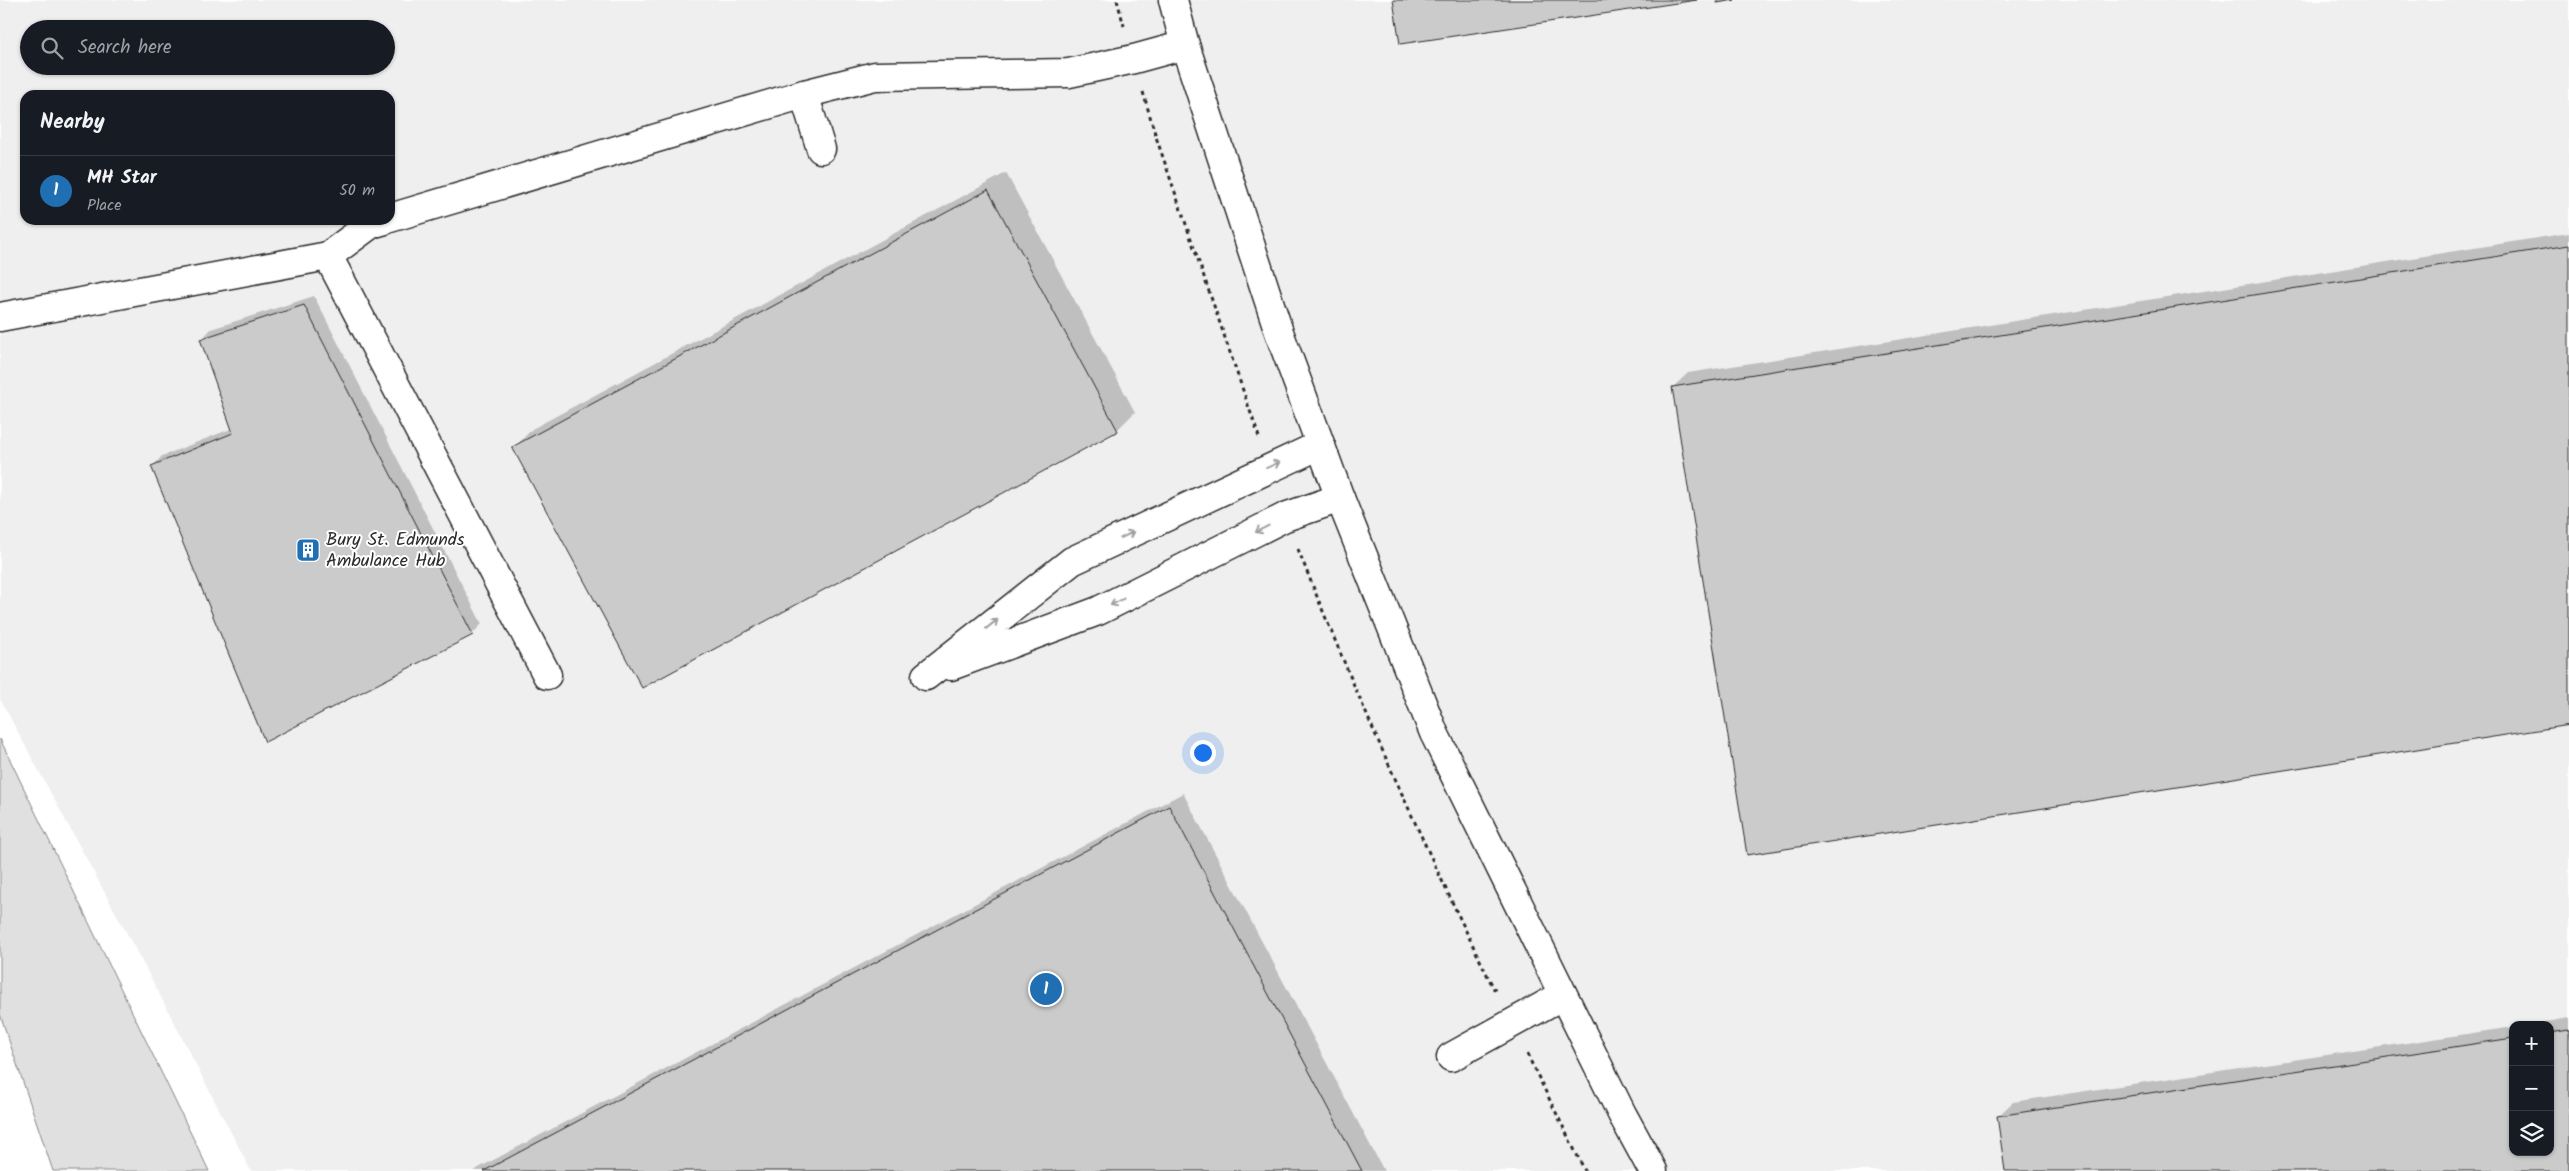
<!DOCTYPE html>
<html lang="en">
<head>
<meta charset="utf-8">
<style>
  :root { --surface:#171b24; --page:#20242c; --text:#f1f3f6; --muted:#9ea1a6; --line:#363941; --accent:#1f6fb2 }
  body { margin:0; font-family:Kalam,sans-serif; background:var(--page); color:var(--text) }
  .controls { position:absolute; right:15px; bottom:15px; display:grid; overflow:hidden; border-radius:10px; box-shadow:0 1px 4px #0004 }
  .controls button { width:45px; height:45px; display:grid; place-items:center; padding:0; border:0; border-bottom:1px solid var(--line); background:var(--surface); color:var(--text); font:25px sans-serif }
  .you { position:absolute; left:1202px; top:752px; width:18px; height:18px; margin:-12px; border:4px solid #fff; border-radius:50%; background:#1a73e8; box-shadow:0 0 0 8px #1a73e833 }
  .badge { display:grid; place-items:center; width:32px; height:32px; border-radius:50%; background:var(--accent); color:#fff; font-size:16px; font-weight:700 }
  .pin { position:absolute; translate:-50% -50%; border:2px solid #fff; box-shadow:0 1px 5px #0006 }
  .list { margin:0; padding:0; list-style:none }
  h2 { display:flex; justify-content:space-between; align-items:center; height:65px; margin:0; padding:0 20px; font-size:21px }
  h2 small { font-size:16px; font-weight:400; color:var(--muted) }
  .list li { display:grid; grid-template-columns:32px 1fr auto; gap:15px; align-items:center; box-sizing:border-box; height:70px; padding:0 20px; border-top:1px solid var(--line) }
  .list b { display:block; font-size:19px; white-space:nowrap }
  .list p { margin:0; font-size:16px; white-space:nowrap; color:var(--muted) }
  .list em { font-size:16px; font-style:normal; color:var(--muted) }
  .icon { flex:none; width:28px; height:28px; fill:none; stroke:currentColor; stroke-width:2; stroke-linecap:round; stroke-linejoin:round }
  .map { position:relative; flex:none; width:2569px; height:1171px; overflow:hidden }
  .search { position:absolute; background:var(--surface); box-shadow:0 1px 4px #0004; left:20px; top:20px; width:375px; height:55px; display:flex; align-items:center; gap:12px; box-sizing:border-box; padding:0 18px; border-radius:28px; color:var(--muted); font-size:19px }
  .panel { position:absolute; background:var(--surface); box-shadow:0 1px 4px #0004; left:20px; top:90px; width:375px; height:135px; border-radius:15px }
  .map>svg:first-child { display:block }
</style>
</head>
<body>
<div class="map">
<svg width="2569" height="1171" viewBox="0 0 2569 1171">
  <rect width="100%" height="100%" fill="#fff"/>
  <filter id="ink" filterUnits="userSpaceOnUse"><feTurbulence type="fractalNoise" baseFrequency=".02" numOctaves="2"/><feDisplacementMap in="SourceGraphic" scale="10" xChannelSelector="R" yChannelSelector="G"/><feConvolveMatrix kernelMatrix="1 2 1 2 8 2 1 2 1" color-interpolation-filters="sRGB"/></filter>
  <g filter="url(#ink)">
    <!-- built -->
    <path fill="#efefef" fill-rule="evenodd" d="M0,0H2569V1171H251L152,980L0,699ZM29,29H386V66H29ZM25,95H390V220H25ZM2513,1025H2550V1152H2513Z"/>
    <!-- green -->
    <path fill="#e0e0e0" stroke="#868686" d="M0,739L209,1171H53L0,1014Z"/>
    <!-- shadow -->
    <g fill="#0003">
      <path d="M1006,173L1135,412L1117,430L514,448L532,429Z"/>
      <path d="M2569,233V724L1673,387L1688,373Z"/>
      <path d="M314,296L482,624L472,634L266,740L153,466L162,456L233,428L202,339L211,329Z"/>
      <path d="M1183,793L1384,1171H473Z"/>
      <path d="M2569,1018V1171H2007L1998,1116L2013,1102L2513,1027V1152H2550V1025H2527Z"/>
    </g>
    <!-- building -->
    <g fill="#cbcbcb" stroke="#2b2b2b">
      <path d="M1393,0H1697L1400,44Z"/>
      <path d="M1717,0H1735L1717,3Z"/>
      <path d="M988,190L1118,431L642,688L512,447Z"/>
      <path d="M2569,245V725L1747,855L1672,387Z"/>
      <path d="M304,305L473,635L265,742L151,466L233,433L200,339Z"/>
      <path d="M1169,806L1362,1171H484Z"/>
      <path d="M2569,1030V1171H2005L1997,1116L2513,1038V1152H2550V1033Z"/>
    </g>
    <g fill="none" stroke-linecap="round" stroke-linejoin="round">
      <!-- minor casing -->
      <g stroke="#2b2b2b" stroke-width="31">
        <g id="minor">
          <path d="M1173,0L1185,45L1279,332L1340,498L1434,733L1622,1114L1653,1171"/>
          <path d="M804,94L821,149"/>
          <path d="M390,218L804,94L875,76L1069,73L1134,59L1185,45"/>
          <path d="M328,256L547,675"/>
          <path d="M0,317L328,256L371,224L385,220"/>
          <path d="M951,666L1098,611L1285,517L1340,498"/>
          <path d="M926,676L1072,561L1320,445"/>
          <path d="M1451,1057L1563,995"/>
        </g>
      </g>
      <!-- path -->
      <g stroke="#2b2b2b" stroke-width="3" stroke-dasharray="4 4" stroke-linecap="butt">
        <path d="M1117,0L1124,26"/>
        <path d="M1143,92L1156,137L1259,437"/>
        <path d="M1298,549C1357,699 1425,848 1496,993"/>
        <path d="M1527,1054L1585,1171"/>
      </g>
      <!-- minor -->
      <use href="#minor" stroke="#fff" stroke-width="28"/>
    </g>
    <!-- one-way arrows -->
    <defs><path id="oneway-shaft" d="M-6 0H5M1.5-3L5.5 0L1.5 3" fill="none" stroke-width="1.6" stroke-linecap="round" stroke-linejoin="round" transform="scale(1.25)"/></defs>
    <g stroke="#a0a0a0">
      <use href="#oneway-shaft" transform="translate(1273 465) rotate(-24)"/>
      <use href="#oneway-shaft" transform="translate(1262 529) rotate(153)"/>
      <use href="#oneway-shaft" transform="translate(1127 535) rotate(-26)"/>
      <use href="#oneway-shaft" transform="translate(1117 602) rotate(153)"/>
      <use href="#oneway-shaft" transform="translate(992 624) rotate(-38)"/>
    </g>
  </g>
  <!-- icons -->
  <defs>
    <g id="building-square" transform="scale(1.25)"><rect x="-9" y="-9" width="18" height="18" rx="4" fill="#1f6fb2" stroke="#fff"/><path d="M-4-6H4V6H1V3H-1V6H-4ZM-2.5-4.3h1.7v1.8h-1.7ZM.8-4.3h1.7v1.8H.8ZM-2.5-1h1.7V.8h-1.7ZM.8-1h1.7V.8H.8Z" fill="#fff"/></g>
  </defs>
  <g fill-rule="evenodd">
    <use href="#building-square" x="308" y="550"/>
  </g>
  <g text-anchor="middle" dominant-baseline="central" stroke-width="4" stroke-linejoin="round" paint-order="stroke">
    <!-- poi labels -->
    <g font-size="18" fill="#2b2b2b" stroke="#fff" text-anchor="start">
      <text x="326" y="540">Bury St. Edmunds<tspan x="326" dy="21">Ambulance Hub</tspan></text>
    </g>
  </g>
</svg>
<div class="controls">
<button>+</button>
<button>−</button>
<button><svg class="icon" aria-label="layers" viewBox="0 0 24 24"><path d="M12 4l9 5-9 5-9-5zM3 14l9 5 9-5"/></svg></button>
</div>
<div class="you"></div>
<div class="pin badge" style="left:1046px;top:989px">1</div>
<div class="search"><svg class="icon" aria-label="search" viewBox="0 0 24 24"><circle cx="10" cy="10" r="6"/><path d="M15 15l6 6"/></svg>Search here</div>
<section class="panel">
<h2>Nearby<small></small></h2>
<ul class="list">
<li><span class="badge">1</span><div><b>MH Star</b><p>Place</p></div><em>50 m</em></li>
</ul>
</section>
</div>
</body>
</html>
